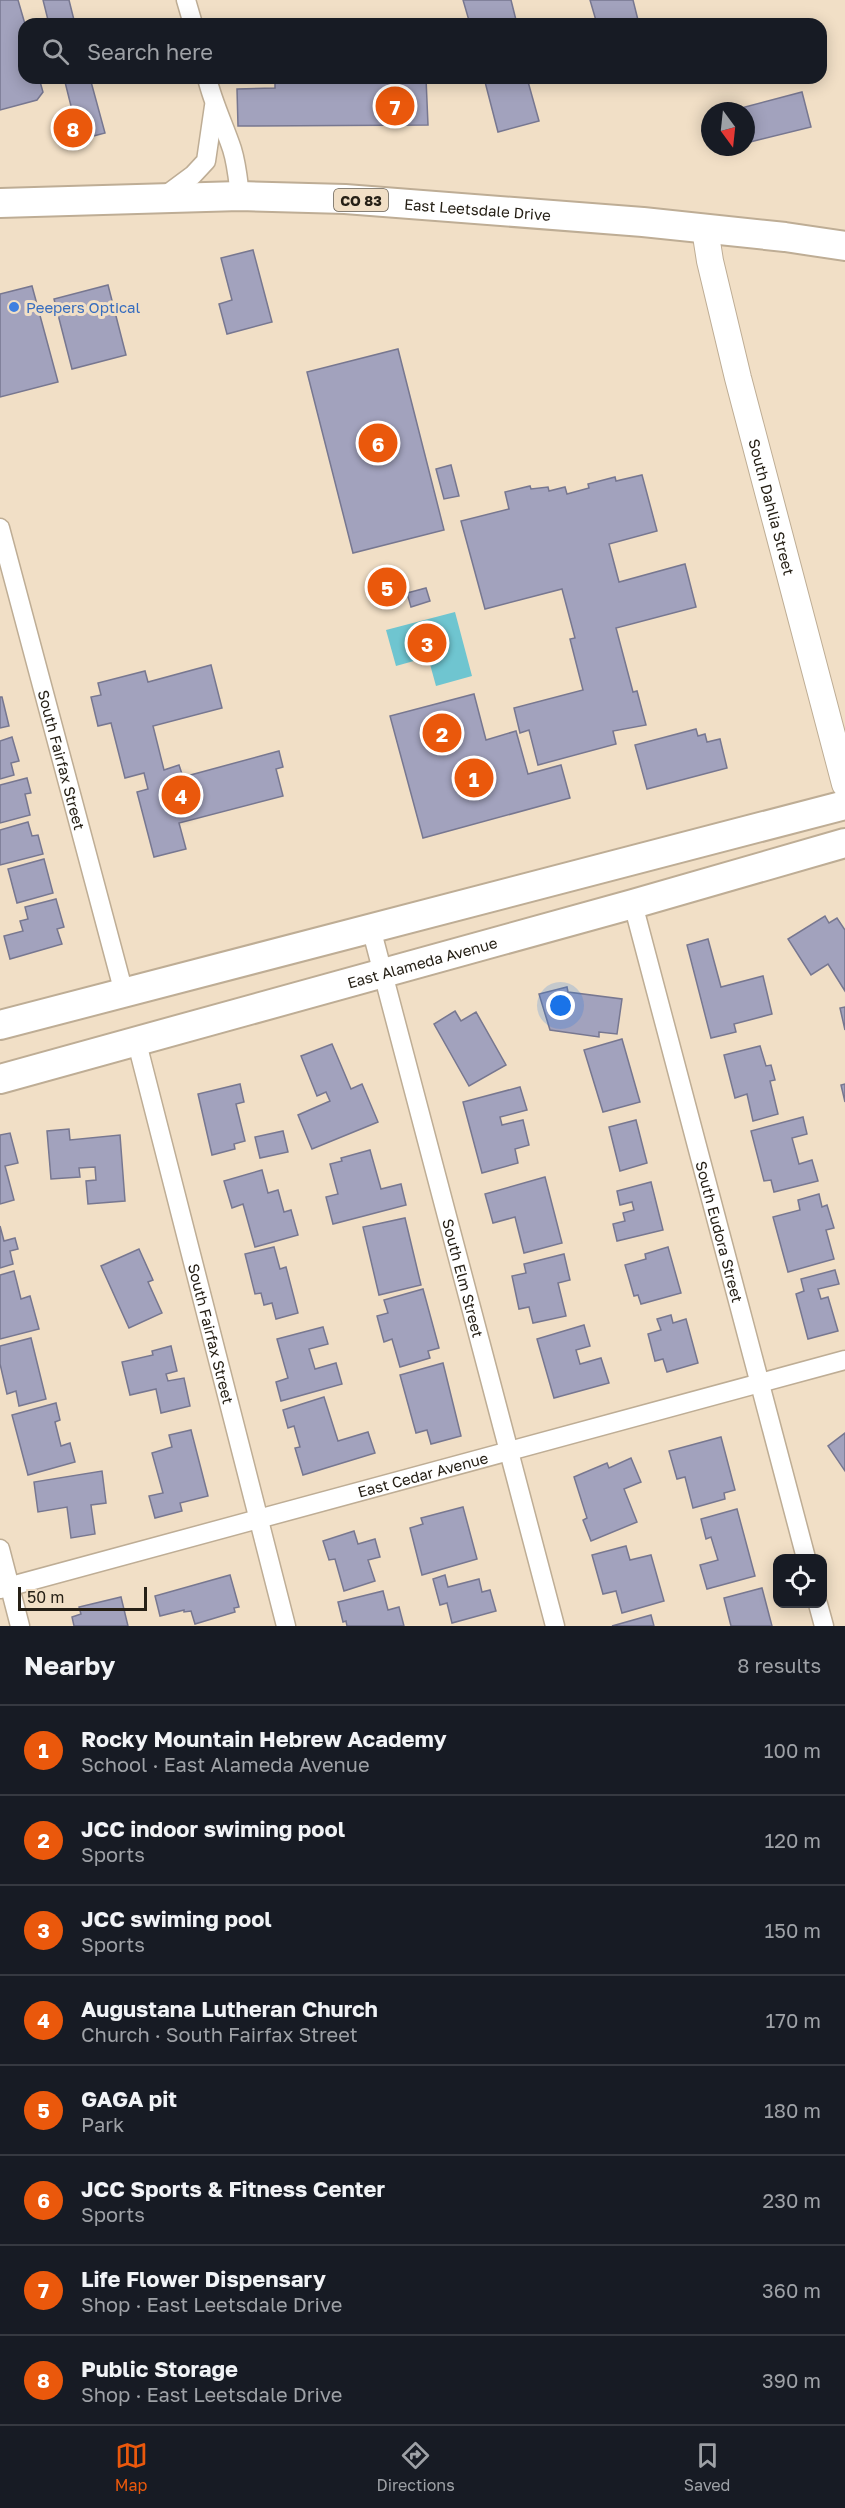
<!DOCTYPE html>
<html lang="en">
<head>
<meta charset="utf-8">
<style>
  :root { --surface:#171b24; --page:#242831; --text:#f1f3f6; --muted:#9ea1a6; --line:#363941; --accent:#ea580c }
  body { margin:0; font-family:"Golos Text",sans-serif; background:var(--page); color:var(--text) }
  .controls { position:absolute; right:18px; bottom:18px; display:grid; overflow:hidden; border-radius:12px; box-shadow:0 3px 15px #0003 }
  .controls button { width:54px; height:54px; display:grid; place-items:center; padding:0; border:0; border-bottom:2px solid var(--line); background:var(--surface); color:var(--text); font:30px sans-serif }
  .compass { position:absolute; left:701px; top:102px; width:54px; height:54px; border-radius:50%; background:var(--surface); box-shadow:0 3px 15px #0003; rotate:165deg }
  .scale { position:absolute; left:18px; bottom:15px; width:129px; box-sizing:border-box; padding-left:6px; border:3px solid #262016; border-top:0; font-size:16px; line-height:21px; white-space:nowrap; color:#262016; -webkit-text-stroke:4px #f1dfc6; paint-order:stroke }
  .you { position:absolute; left:561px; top:1006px; width:21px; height:21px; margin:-15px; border:4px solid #fff; border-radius:50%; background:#1a73e8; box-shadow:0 0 0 9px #1a73e833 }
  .badge { display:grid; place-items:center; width:39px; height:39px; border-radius:50%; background:var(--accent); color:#fff; font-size:20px; font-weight:700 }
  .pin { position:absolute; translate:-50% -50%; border:3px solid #fff; box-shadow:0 2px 6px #0006 }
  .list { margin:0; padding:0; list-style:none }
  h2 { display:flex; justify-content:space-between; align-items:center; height:78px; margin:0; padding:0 24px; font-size:26px }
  h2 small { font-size:20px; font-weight:400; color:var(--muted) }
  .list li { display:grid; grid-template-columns:39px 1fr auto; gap:18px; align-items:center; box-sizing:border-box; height:90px; padding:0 24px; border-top:2px solid var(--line) }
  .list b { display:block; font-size:22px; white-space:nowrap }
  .list p { margin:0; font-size:20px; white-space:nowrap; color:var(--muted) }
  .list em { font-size:20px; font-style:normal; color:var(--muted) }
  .icon { flex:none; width:33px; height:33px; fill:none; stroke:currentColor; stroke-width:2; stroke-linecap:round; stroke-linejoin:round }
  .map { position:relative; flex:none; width:845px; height:1626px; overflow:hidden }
  .search { position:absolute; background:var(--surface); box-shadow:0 3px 15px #0003; left:18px; right:18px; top:18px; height:66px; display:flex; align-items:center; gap:15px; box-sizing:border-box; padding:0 21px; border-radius:18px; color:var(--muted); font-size:22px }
  .sheet { height:798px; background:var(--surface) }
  nav { display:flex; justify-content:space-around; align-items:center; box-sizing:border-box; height:84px; border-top:2px solid var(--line); background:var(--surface); font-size:16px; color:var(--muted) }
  nav a { display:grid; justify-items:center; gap:3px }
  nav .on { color:var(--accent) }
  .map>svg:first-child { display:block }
</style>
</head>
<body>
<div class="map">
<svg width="845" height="1626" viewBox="0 0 845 1626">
  <rect width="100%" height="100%" fill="#f1dfc6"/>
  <!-- water -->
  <path fill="#6fc5d0" d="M455,612L472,676L436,686L428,657L396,666L386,630Z"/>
  <!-- building -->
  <g fill="#a2a2bd" stroke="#777790" stroke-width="1.5">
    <path d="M0,0H18L25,24L24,78H39L43,92L37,100L0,110Z"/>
    <path d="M43,0H69L75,24H49Z"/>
    <path d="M463,0H511L517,24H470Z"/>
    <path d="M590,0H633L639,24H597Z"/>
    <path d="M64,78H90L105,133L63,144L57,119L73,114Z"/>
    <path d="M426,78L428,125L238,126L237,89L275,88V79Z"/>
    <path d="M484,78H527L539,121L498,132Z"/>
    <path d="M802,92L811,127L746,143V111H730Z"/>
    <path d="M253,250L272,322L227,334L219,304L232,300L221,258Z"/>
    <path d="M108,285L126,355L72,369L54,299Z"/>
    <path d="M32,286L58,382L0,397V294Z"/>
    <path d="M398,349L444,530L353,553L307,372Z"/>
    <path d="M451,465L459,496L444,499L436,469Z"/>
    <path d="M642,475L657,531L609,544L619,582L685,564L696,607L616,628L633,692L637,691L646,725L613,731L616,744L538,765L529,730L520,733L514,708L583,690L570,639L575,638L562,589L485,609L461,521L509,509L505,492L530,486L531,489L548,487L549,491L565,487L567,494L589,488L588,484L615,477L616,481Z"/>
    <path d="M426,588L430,601L411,607L407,593Z"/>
    <path d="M211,665L222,708L153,726L164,770L179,765L183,777L279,751L283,767L276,769L283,796L179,823L186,849L154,857L137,792L148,789L144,773L125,778L111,723L98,726L91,697L101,695L98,683L145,671L148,682Z"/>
    <path d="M474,694L486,740L516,731L528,774L561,765L570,798L423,838L390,716Z"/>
    <path d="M0,697H2L9,726L0,728Z"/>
    <path d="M696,729L698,736L705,734L707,742L720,739L727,768L647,789L635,745Z"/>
    <path d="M12,737L19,761L11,763L14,775L0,779V741Z"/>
    <path d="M27,778L31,793L25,794L30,815L0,823V785Z"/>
    <path d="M28,822L32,836L38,835L43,854L0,865V830Z"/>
    <path d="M44,859L53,893L17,903L8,869Z"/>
    <path d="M56,899L64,927L57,929L62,944L10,959L4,936L23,931L20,921L28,919L25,907Z"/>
    <path d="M825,916L829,923L837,918L845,930V991L828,964L811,975L788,939Z"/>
    <path d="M708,939L721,987L763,976L772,1014L734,1024L736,1032L711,1038L687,945Z"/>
    <path d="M567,987L568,992L622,999L617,1034L599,1032V1037L550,1030L539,994Z"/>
    <path d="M845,1007V1030L840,1008Z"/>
    <path d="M455,1011L461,1021L476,1012L506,1065L469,1086L434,1024Z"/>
    <path d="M622,1039L640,1102L603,1112L584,1050Z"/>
    <path d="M332,1044L351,1089L362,1084L378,1122L312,1149L298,1115L330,1101L326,1092L317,1096L301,1056Z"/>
    <path d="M760,1046L766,1066L771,1065L775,1080L770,1081L778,1114L753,1121L747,1094L735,1098L724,1055Z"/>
    <path d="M240,1084L244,1102L236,1104L245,1141L234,1144L235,1149L212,1155L198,1094Z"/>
    <path d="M845,1084V1102L841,1085Z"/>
    <path d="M520,1087L527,1110L500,1117L502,1125L523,1120L529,1145L515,1149L518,1163L482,1173L463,1102Z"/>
    <path d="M803,1117L807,1134L792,1138L799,1164L812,1160L818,1181L774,1192L771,1180L764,1181L751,1131Z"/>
    <path d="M636,1120L647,1163L620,1171L609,1127Z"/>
    <path d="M69,1129L70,1140L120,1135L125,1201L88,1204L86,1181L96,1180L95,1167L79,1168L80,1177L51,1179L47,1131Z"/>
    <path d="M283,1131L288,1152L260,1158L255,1137Z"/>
    <path d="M10,1133L18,1163L5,1166L14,1200L0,1204V1135Z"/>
    <path d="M370,1150L381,1189L401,1184L406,1205L333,1224L326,1197L338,1194L330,1164L342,1161L341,1158Z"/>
    <path d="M262,1170L268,1193L278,1190L284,1212L291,1210L298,1235L255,1247L243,1204L232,1208L224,1181Z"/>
    <path d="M545,1177L562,1243L524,1253L515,1217L493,1223L485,1194Z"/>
    <path d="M651,1182L663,1230L617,1241L613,1224L625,1221L623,1213L634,1210L632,1202L620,1205L617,1191Z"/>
    <path d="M819,1194L822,1207L827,1205L834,1228L826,1230L834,1259L788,1272L773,1217L800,1210L798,1200Z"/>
    <path d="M405,1218L421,1285L379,1295L363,1227Z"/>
    <path d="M0,1226L4,1241L15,1238L18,1249L10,1251L13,1264L0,1268Z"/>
    <path d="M274,1247L280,1269L286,1267L298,1313L276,1319L272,1303L264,1305L261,1293L255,1294L245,1254Z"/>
    <path d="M668,1247L681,1293L641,1304L638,1295L634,1296L625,1265L646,1259L645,1254Z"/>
    <path d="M139,1249L153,1280L148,1282L162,1313L129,1328L101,1266Z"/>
    <path d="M564,1254L570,1280L558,1283L566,1316L533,1323L529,1307L519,1309L512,1276L526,1273L524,1264Z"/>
    <path d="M835,1270L839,1284L818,1289L821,1299L828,1297L838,1331L808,1339L796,1294L804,1291L801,1279Z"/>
    <path d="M14,1271L21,1299L30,1296L39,1329L0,1339V1275Z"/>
    <path d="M423,1289L439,1348L428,1351L430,1358L400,1367L392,1339L384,1342L377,1316L388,1313L384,1300Z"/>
    <path d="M671,1315L673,1323L686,1319L698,1363L667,1372L663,1359L655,1361L648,1334L661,1330L657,1319Z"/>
    <path d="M584,1325L590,1346L576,1350L580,1364L601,1358L609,1383L554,1398L537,1339Z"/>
    <path d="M323,1327L328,1344L309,1349L315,1369L336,1363L342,1384L281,1401L276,1382L288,1378L277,1339Z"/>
    <path d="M31,1338L46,1399L19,1406L16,1391L7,1394L0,1364V1346Z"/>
    <path d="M171,1346L177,1371L166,1374L168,1381L184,1378L190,1406L161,1413L156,1389L130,1395L122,1362L153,1355L152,1351Z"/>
    <path d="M443,1363L461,1436L431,1444L427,1430L416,1433L400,1375Z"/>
    <path d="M324,1397L338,1441L368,1432L375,1453L303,1475L295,1448L300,1447L294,1426L288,1428L283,1410Z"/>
    <path d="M56,1403L60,1420L55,1422L61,1446L70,1443L75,1462L28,1475L12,1415Z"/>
    <path d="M191,1430L208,1496L180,1503L182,1511L155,1518L149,1496L163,1493L152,1453L172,1447L169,1435Z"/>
    <path d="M845,1433V1471L828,1446Z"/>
    <path d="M721,1437L735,1490L724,1493L725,1499L693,1508L685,1477L677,1479L669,1451Z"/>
    <path d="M631,1458L641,1482L624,1489L637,1522L591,1541L583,1520L587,1518L574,1477L607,1463L609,1468Z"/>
    <path d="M102,1471L106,1503L91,1505L95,1534L71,1538L67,1507L38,1512L34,1482Z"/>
    <path d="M463,1507L477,1559L422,1575L410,1528L423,1524L421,1518Z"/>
    <path d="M737,1509L755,1576L707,1589L700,1565L718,1560L711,1537L706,1539L701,1519Z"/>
    <path d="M354,1531L358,1544L375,1539L380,1557L368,1560L375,1581L344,1591L335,1559L329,1560L323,1541Z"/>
    <path d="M626,1546L630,1560L651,1555L664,1601L622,1613L616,1591L603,1594L592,1555Z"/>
    <path d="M230,1575L239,1607L234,1608L235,1612L195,1624L191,1611L184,1612V1610L160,1616L155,1596Z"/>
    <path d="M445,1575L448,1587L479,1579L482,1592L490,1590L496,1611L452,1623L447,1603L440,1605L433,1579Z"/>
    <path d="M762,1588L772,1626H731L724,1598Z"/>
    <path d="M383,1591L388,1610L399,1607L404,1626H347L346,1621L343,1622L338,1602Z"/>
    <path d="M121,1597L128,1626H74L72,1617L81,1614L79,1607Z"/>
    <path d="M651,1615L654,1626H612Z"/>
  </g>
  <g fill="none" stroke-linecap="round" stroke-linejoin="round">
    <!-- street casing -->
    <g stroke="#bead95" stroke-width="21">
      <g id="street">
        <path d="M186,0L193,24"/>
        <path d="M207,78C213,103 224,125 232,149C237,165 238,180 240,196"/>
        <path d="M162,198L193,175L206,161L214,106"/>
        <path id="s1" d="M0,528L124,993"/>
        <path id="s2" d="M633,904L806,1558"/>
        <path id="s3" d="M371,928L555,1626"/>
        <path id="s4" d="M137,1043L286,1626"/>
        <path d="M0,1549L20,1626"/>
        <path id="s5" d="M0,1589L845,1360"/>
        <path d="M818,1604L824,1626"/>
      </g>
    </g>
    <!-- secondary casing -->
    <g stroke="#bead95" stroke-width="28">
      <g id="secondary">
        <path id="s6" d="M705,229L710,261L738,378L845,784"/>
      </g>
    </g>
    <!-- primary casing -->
    <g stroke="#bead95" stroke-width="32">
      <g id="primary">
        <path id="s7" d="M0,203L240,196L345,199L643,222L785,237L845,246"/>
        <path d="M0,1025L845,805"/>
        <path id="s8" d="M0,1079L633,904L845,843"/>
      </g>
    </g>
    <!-- street -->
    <use href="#street" stroke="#fff" stroke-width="18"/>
    <!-- secondary -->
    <use href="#secondary" stroke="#fff" stroke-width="26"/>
    <!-- primary -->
    <use href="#primary" stroke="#fff" stroke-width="28"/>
  </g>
  <!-- markers -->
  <circle fill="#3f7fe0" stroke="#f1dfc6" stroke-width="2" cx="14" cy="307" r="6"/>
  <g text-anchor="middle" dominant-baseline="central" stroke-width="6" stroke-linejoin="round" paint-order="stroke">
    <!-- shield labels -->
    <rect fill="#f1dfc6" stroke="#63594b" stroke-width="1.5" x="334" y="189" width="54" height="22" rx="4.5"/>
    <g font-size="14" font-weight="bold" fill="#262016">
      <text x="361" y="200">CO 83</text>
    </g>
    <!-- street labels -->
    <g font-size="15" fill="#262016" stroke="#f1dfc6">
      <text stroke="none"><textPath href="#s7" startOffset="478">East Leetsdale Drive</textPath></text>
      <text stroke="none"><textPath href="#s6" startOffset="286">South Dahlia Street</textPath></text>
      <text stroke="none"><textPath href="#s1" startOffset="240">South Fairfax Street</textPath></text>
      <text stroke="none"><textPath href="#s8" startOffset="438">East Alameda Avenue</textPath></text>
      <text stroke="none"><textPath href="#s2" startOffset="339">South Eudora Street</textPath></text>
      <text stroke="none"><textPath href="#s3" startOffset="362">South Elm Street</textPath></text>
      <text stroke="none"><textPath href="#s4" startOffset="300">South Fairfax Street</textPath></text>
      <text stroke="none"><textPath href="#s5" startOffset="438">East Cedar Avenue</textPath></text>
    </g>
    <!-- shop labels -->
    <g font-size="15" fill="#366cbe" stroke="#f1dfc6" text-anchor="start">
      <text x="26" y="307">Peepers Optical</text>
    </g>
  </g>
</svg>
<div class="controls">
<button><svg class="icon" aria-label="locate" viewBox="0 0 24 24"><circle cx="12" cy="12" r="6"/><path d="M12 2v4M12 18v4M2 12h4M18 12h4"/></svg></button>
</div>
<svg class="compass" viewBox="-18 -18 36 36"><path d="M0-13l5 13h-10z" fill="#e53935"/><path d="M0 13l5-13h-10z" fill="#9ea1a6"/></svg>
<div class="scale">50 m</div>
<div class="you"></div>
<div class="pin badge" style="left:474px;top:778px">1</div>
<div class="pin badge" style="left:442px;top:733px">2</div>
<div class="pin badge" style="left:427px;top:643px">3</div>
<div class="pin badge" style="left:181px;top:795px">4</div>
<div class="pin badge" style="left:387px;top:587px">5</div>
<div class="pin badge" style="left:378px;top:443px">6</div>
<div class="pin badge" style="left:395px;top:106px">7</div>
<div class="pin badge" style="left:73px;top:128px">8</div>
<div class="search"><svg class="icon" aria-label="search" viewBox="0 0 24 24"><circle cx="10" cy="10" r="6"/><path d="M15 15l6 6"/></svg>Search here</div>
</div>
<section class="sheet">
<h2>Nearby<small>8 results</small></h2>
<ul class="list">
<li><span class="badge">1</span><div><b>Rocky Mountain Hebrew Academy</b><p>School · East Alameda Avenue</p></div><em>100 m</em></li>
<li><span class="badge">2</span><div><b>JCC indoor swiming pool</b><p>Sports</p></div><em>120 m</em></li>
<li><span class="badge">3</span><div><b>JCC swiming pool</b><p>Sports</p></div><em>150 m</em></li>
<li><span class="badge">4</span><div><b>Augustana Lutheran Church</b><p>Church · South Fairfax Street</p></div><em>170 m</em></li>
<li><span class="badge">5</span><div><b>GAGA pit</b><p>Park</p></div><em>180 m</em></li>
<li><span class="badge">6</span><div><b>JCC Sports &amp; Fitness Center</b><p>Sports</p></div><em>230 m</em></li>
<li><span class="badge">7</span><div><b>Life Flower Dispensary</b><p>Shop · East Leetsdale Drive</p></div><em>360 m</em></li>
<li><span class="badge">8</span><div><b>Public Storage</b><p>Shop · East Leetsdale Drive</p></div><em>390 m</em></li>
</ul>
</section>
<nav>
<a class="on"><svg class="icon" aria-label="map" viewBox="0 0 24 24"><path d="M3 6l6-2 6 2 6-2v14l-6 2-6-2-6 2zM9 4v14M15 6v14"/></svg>Map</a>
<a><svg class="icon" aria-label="directions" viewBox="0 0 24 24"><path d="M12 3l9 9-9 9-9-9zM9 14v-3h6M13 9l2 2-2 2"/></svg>Directions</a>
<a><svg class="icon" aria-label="saved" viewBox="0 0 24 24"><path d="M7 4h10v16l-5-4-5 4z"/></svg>Saved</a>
</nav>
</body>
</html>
